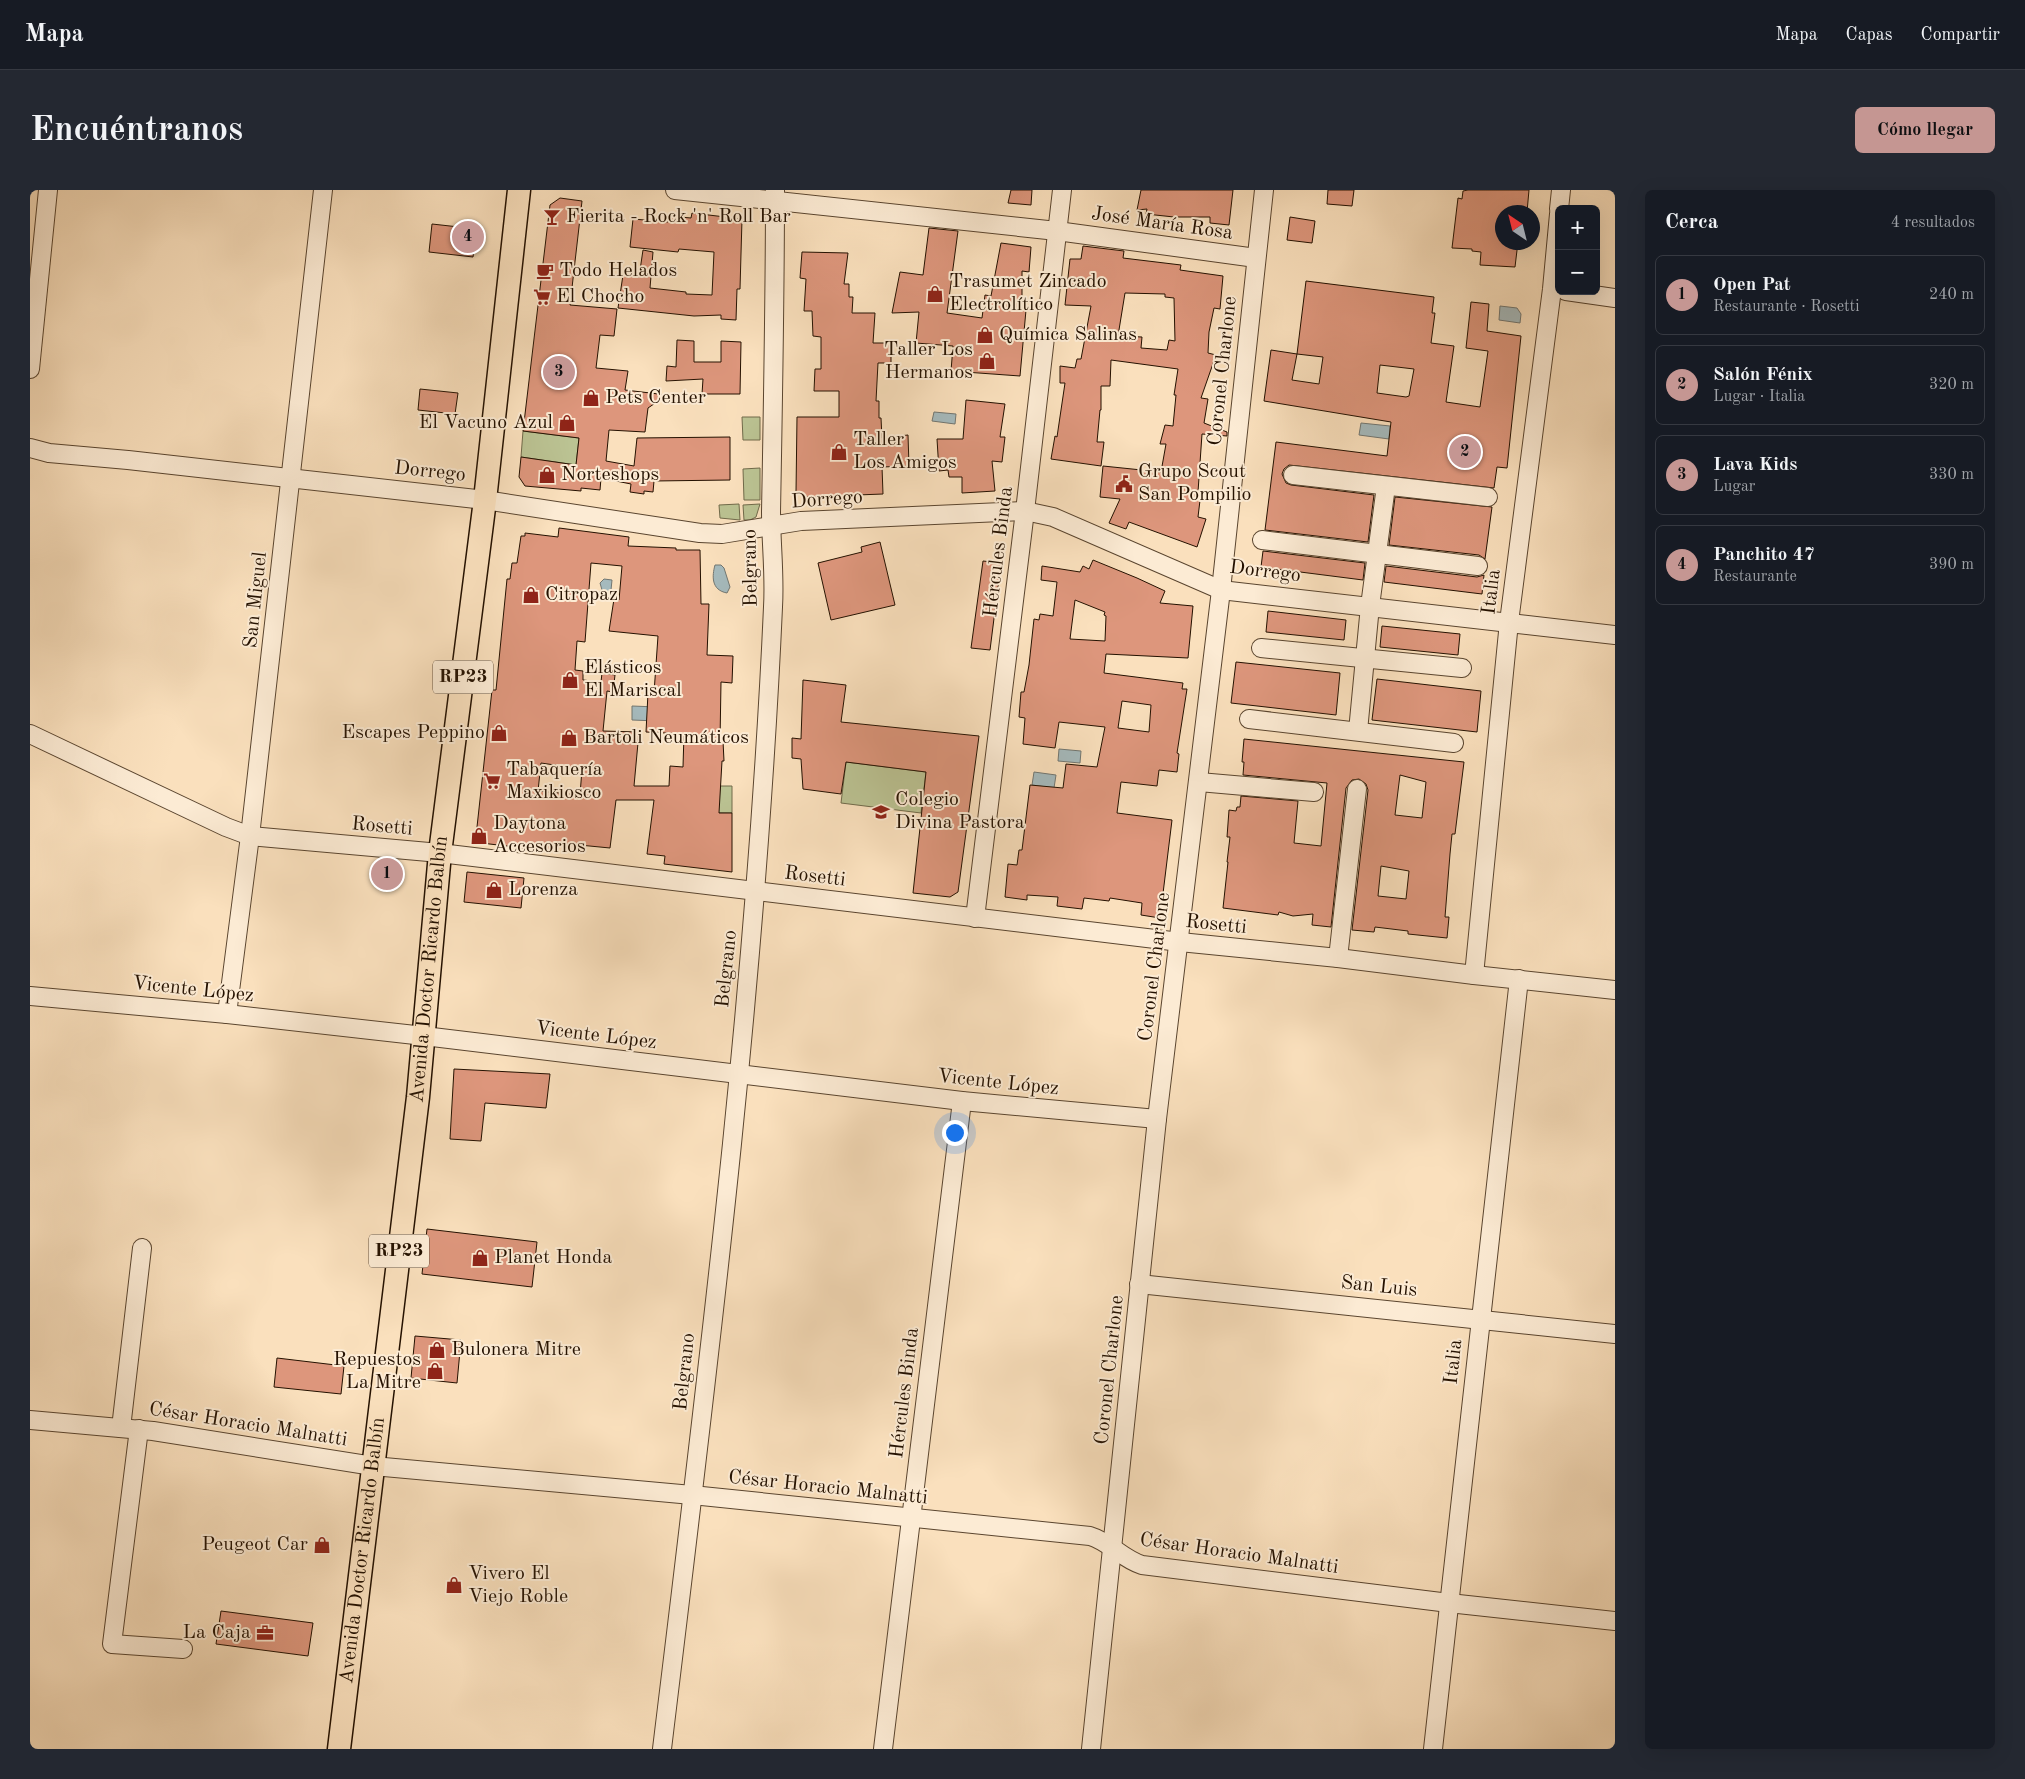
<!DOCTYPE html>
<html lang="es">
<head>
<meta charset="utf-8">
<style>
  :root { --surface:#171b24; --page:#242831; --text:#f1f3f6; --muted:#9ea1a6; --line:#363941; --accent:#c59692 }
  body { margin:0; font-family:"Old Standard TT",serif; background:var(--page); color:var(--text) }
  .controls { position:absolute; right:15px; top:15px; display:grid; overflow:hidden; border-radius:8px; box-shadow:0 5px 20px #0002 }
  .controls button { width:45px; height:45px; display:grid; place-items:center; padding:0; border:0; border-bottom:1px solid var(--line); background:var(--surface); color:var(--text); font:25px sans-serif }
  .compass { position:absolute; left:1465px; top:15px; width:45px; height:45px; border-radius:50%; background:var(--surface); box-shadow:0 5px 20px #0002; rotate:325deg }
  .you { position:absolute; left:924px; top:942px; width:18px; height:18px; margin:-12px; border:4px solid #fff; border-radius:50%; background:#1a73e8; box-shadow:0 0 0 8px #1a73e833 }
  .badge { display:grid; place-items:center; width:32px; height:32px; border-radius:50%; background:var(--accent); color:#111; font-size:16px; font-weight:700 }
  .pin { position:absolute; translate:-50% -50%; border:2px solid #fff; box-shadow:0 1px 5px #0006 }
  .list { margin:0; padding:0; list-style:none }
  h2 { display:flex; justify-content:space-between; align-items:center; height:65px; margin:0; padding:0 20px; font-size:21px }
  h2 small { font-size:16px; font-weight:400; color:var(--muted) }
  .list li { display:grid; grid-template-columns:32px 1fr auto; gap:15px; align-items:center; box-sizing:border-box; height:80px; margin:0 10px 10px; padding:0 10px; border:1px solid var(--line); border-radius:8px }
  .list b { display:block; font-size:19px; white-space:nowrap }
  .list p { margin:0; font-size:16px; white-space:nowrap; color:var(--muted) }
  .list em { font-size:16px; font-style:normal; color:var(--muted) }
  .map { position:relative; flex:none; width:1585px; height:1559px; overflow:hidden; border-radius:8px }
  header { display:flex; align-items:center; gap:30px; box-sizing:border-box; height:70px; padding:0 25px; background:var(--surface); border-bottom:1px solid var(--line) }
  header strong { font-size:24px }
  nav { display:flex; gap:28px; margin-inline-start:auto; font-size:18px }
  .intro { display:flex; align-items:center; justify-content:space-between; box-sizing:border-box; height:120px; padding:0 30px }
  h1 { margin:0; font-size:35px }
  .button { padding:12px 22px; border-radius:8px; background:var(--accent); color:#111; font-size:18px; font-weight:700 }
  main { display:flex; gap:30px; padding:0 30px }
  aside { flex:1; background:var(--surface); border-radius:8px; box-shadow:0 5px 20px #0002 }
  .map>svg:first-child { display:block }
</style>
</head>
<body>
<header>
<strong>Mapa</strong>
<nav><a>Mapa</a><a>Capas</a><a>Compartir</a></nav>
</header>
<div class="intro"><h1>Encuéntranos</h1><a class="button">Cómo llegar</a></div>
<main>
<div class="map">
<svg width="1585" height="1559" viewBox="0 0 1585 1559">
  <rect width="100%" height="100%" fill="#fae0bd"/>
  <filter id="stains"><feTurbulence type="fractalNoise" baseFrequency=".004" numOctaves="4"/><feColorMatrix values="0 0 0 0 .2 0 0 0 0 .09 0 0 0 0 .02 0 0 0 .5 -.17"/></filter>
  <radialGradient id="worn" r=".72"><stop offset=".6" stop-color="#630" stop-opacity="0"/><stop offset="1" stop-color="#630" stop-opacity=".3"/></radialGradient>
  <!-- green -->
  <g fill="#bbc393" stroke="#706a4a">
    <path d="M712,227H730V250H713Z"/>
    <path d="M493,241L549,248L546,275L491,267Z"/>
    <path d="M730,278V310H714L713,279Z"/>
    <path d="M709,314L710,330L690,328L689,315Z"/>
    <path d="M730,314L726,327L720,330H714L713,315Z"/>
    <path d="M816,572L896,582L891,623L811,613Z"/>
    <path d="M642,596H702V623L640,622Z"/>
  </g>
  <!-- water -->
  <g fill="#a5babd" stroke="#717671">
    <path d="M1470,116L1487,118L1491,124L1490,133L1469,130Z"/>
    <path d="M904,222L926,224L925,234L902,231Z"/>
    <path d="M1331,233L1360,236L1359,249L1329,245Z"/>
    <path d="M685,375H691L694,378L700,397L697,403C681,400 682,386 685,375Z"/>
    <path d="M574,389L582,390L580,410L569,407V402L572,400L570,393Z"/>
    <path d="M602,516L627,517V531L602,530Z"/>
    <path d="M1029,559L1051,561L1050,573L1028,571Z"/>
    <path d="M1004,582L1026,585L1024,598L1002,595Z"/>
  </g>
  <!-- building -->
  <g fill="#dd967c" stroke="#241100" fill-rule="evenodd">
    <path d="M981,0H1002L1001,15L978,13Z"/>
    <path d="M1111,0H1203L1199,35L1180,33V27H1144L1116,24L1117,19L1107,20Z"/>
    <path d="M1298,0H1324L1322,16L1297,14Z"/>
    <path d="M1438,0H1499L1497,22H1472V52H1488L1485,77L1450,75L1451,62L1442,61V59L1422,58L1428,8L1432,9L1433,1Z"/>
    <path d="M530,8L552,11L540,115L587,119L584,146L570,145L566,178L598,181L595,200L637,205L618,218L615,242L579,240L576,271L604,276L607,248L700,247V290L624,291L623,302L614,301V304L600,302L601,294L571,288L570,300L551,298V301L495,296L489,287L491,267L546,275L549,248L493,241L520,15Z"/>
    <path d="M662,23L712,29L710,99H707L706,130L691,129V125L664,126L588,118L593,85L609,87L613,60L623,62L620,98L656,102V104L682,105L684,62L649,59L648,62L600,57L603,29L638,32L639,26L661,28Z"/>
    <path d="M1260,27L1285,31L1282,53L1257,50Z"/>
    <path d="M402,34L447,39L443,67L399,62Z"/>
    <path d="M899,38L928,41L917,123L952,128L955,105L961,106L971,53L1001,57L999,82L992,81V109H997L990,186L921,181L923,156L886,153L889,122L862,123L870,82L893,85Z"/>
    <path d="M1053,56L1094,61L1093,68L1151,75L1150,80L1193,86L1190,119L1184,118L1179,142L1178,163L1186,165L1171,208L1178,209L1174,233L1197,242V246L1172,244L1168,302H1171L1168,327L1176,329L1167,357L1099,332L1096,339L1079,333L1090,309L1070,307L1073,276L1131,282L1136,254H1130L1135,235L1143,236L1146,205H1144L1148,179L1081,170L1080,196H1071V220H1070L1067,252H1074L1071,276L1021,269L1025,246L1027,247L1035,193H1030V176L1045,178L1047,169H1051L1061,116L1035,115L1040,69H1051ZM1095,103L1135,104V107L1144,108L1145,151L1139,150L1137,160L1111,158L1112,147L1088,146Z"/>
    <path d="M772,62L818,63L814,94H819V107H823L822,123H845L843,153H861V173H848L846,211H849V228H851L852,248L878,245L879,276L852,277L853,304L775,307L766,302L767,227H809V201H784L785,179H791V147L783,146L782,121H774L776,89L770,88Z"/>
    <path d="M1276,91L1404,107L1402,123H1405L1401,153L1424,156L1416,212L1450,217L1458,161L1436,158L1441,112L1459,114L1457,141L1491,146L1477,278L1467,277L1464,298L1259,275L1254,279L1252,284L1256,293L1261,295L1344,305L1338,352L1235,340L1246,252L1357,266L1361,232L1234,211L1241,160L1267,164ZM1267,164L1293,167L1289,194L1262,190ZM1350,175L1384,179L1379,206L1376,207L1347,203Z"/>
    <path d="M647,150L664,151V172H691V151L711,152L710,204H672L673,189L636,191L637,176L646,177Z"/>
    <path d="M390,199L428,203L425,224L388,220Z"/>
    <path d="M936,210L975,214L970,247H975L972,272L962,271L965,301L932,303V287H919L918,280L909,281L907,249H933Z"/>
    <path d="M1365,307L1462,317L1455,369L1449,365L1359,355Z"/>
    <path d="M529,338L599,347L598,356L646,358V360H670L671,414H679L677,465L703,466L702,493L691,492L690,551H693L694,571H692L689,623H702V682L634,674L635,666L617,664L624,610H586L580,658L529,653L528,662L451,653L446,646L462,500H466L477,389H480L482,373H487L491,346H495V343L528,347ZM561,373L592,376L589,410L584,409L579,441L628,446L624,503H618L616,542L654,544L653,577L640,576L639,596H604L609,542L573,541L577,501L583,502L585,485L572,483L571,492L553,490V481L545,480L547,451L555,452ZM511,573L552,579L550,605L508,601Z"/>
    <path d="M850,352L865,415L801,430L788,373L832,362L831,357Z"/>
    <path d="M1233,361L1335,373L1333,390L1231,377Z"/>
    <path d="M1063,370L1107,388L1135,401L1130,413L1163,416L1158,468L1076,464L1074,483L1153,493L1152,499H1157L1147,563L1149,564L1147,582L1129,580L1127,596L1091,592L1087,623L1142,630L1130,728L1111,725L1112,713L1080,708L1079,711L1054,708L1052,719L1027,716L1028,707L997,705V710L975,707L978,674L987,675L989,660H992L1000,595L1033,598L1036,574L1067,577L1075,537L1029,532L1025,558L993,554L995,528L989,527L991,502H994L999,475L1004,429L1009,430L1010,424L1023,426L1027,392L1011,390L1012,376L1050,382L1053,376L1059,379ZM1045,410L1075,422L1074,425L1076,426L1075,451L1040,449ZM1092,511L1121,515L1119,542L1088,538Z"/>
    <path d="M953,371L971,373L960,460L941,458Z"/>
    <path d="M1356,376L1447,387L1454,385L1452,404L1354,392Z"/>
    <path d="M1238,421L1316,430L1314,450L1236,442Z"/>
    <path d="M1352,436L1430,444L1428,465L1350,457Z"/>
    <path d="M1206,472L1310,483L1306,525L1201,513Z"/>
    <path d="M1347,489L1451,501L1447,542L1342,530Z"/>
    <path d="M773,490L816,495L811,532L949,546L928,702L920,707L883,703L896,582L816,572L811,604L773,599L771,569L762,568V548L771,549Z"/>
    <path d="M1214,549L1434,572L1425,644H1422L1420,664L1415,727H1419L1417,748L1378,744V741L1345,737L1344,742L1322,740L1338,600L1336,594L1329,589L1322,590L1316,598L1301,737L1282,735L1283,724L1263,726L1249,722L1248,725L1193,718L1198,672H1197L1200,647H1197L1199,620L1206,621L1207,617H1210L1211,606L1268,611L1264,653L1291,656L1297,593L1213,585L1214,572H1212ZM1370,585L1396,592L1392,628L1365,625ZM1351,676L1379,681L1376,709L1348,706Z"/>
    <path d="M437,682L494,688L491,718L434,712Z"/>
    <path d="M424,879L520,884L516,918L455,913L451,951L420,949Z"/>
    <path d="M397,1039L507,1052L502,1097L392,1084Z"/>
    <path d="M385,1146L431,1150L427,1193L381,1188Z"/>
    <path d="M247,1168L314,1176L311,1204L244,1197Z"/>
    <path d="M191,1421L283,1433L278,1466L186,1454Z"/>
  </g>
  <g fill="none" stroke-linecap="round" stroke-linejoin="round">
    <!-- minor casing -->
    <g stroke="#5a452f" stroke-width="20">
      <g id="minor">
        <path d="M645,0L1027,41L1226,68"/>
        <path d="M1529,19L1531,0"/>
        <path d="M1536,101L1585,108"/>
        <path d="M0,179L18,0"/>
        <path d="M0,258L19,263L98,270L455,310L670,343L692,344L771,331L995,321L1023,327L1191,400L1585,445"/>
        <path d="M1263,285L1458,307"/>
        <path d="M1232,350L1448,376"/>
        <path d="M1231,458L1432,478"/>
        <path d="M1219,529L1424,553"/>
        <path d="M1328,541L1340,416L1356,296"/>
        <path d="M0,544L196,637L220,646L410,663L1150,752L1308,768L1444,785L1585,800"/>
        <path d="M1169,592L1284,602"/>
        <path d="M945,728L995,321L1032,0"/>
        <path d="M1308,768L1327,599"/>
        <path d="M1444,785L1479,432L1522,99L1529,24"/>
        <path d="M0,806L197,824L394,846L932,911L1127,929"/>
        <path d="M197,824L220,646L293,0"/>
        <path d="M1109,1094L1585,1144"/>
        <path d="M0,1230L123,1241L343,1276L662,1305L1060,1346C1080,1352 1091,1368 1112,1375L1419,1413L1585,1431"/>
        <path d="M91,1238L112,1058"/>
        <path d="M109,1239L82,1454L153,1459"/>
        <path d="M632,1559C678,1179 726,799 743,417C745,385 741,354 741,322C743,215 745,107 745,0"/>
        <path d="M853,1559L932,911"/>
        <path d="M1061,1559L1127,929L1191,400L1234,0"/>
        <path d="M1403,1559L1489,789"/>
      </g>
    </g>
    <!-- major casing -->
    <g stroke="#241100" stroke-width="25">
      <g id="major">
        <path id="s1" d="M309,1559L388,907L410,663L455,310L489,0"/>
      </g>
    </g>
    <!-- minor -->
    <use href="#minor" stroke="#fcebd4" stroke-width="18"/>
    <!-- major -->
    <use href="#major" stroke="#fae0bd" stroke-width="22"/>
  </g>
  <!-- icons -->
  <defs>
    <g id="bar-bare" transform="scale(1.35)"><path d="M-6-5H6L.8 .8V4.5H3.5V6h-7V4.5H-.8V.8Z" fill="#8f2418" stroke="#fcebd4" stroke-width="2.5" paint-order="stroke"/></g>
    <g id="cafe-bare" transform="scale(1.35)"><path d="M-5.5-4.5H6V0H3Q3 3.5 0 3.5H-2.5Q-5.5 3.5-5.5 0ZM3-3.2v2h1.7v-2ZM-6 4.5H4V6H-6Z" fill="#8f2418" stroke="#fcebd4" stroke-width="2.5" paint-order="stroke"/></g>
    <g id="shop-bare" transform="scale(1.35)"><path d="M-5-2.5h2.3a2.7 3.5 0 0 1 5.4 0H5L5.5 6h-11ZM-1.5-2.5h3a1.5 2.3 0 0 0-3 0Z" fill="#8f2418" stroke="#fcebd4" stroke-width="2.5" paint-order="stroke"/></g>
    <g id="supermarket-bare" transform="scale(1.35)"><path d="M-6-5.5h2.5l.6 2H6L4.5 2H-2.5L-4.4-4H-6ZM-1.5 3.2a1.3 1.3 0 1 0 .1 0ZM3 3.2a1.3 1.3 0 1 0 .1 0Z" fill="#8f2418" stroke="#fcebd4" stroke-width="2.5" paint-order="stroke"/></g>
    <g id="civic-bare" transform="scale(1.35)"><path d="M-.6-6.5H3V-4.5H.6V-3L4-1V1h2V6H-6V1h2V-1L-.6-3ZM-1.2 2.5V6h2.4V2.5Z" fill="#8f2418" stroke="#fcebd4" stroke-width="2.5" paint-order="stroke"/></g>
    <g id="school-bare" transform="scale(1.35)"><path d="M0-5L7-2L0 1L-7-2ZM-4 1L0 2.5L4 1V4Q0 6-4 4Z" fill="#8f2418" stroke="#fcebd4" stroke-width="2.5" paint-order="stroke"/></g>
    <g id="office-bare" transform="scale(1.35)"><path d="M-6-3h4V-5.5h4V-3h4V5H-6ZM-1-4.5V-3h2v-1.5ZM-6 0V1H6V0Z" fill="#8f2418" stroke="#fcebd4" stroke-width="2.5" paint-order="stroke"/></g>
  </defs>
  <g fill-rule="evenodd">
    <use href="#bar-bare" x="522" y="27"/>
    <use href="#cafe-bare" x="515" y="81"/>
    <use href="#shop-bare" x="905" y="104"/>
    <use href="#supermarket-bare" x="512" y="107"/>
    <use href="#shop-bare" x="955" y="145"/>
    <use href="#shop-bare" x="957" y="171"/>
    <use href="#shop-bare" x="561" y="208"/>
    <use href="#shop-bare" x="537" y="233"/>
    <use href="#shop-bare" x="809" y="262"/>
    <use href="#shop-bare" x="517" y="285"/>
    <use href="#civic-bare" x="1094" y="294"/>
    <use href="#shop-bare" x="501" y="405"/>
    <use href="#shop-bare" x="540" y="490"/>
    <use href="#shop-bare" x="469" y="543"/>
    <use href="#shop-bare" x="539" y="548"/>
    <use href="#supermarket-bare" x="462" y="591"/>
    <use href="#school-bare" x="851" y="622"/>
    <use href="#shop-bare" x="449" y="646"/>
    <use href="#shop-bare" x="464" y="700"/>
    <use href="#shop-bare" x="450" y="1068"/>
    <use href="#shop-bare" x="407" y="1160"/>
    <use href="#shop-bare" x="405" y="1181"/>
    <use href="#shop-bare" x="292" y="1355"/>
    <use href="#shop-bare" x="424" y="1395"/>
    <use href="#office-bare" x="235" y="1443"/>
  </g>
  <g text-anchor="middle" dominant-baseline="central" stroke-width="4" stroke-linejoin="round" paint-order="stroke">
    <!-- shield labels -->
    <g fill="#fcebd4" stroke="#655240" stroke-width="1">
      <rect x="403" y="470.5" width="60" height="33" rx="4"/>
      <rect x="339" y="1044.5" width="60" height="33" rx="4"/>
    </g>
    <g font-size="19" font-weight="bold" fill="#241100">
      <text x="433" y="487">RP23</text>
      <text x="369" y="1061">RP23</text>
    </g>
    <!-- poi labels -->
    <g font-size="20" fill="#241100" stroke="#fcebd4" text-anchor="start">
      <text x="536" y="27">Fierita - Rock 'n' Roll Bar</text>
      <text x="529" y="81">Todo Helados</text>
      <text x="919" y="92">Trasumet Zincado<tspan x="919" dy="23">Electrolítico</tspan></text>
      <text x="526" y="107">El Chocho</text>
      <text x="969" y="145">Química Salinas</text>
      <text x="943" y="160" text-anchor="end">Taller Los<tspan x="943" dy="23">Hermanos</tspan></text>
      <text x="575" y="208">Pets Center</text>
      <text x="523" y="233" text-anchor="end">El Vacuno Azul</text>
      <text x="823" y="250">Taller<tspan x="823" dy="23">Los Amigos</tspan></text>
      <text x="1108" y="282">Grupo Scout<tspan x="1108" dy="23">San Pompilio</tspan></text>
      <text x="531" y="285">Norteshops</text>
      <text x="515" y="405">Citropaz</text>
      <text x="554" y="478">Elásticos<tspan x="554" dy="23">El Mariscal</tspan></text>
      <text x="455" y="543" text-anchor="end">Escapes Peppino</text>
      <text x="553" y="548">Bartoli Neumáticos</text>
      <text x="476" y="580">Tabaquería<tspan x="476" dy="23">Maxikiosco</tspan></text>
      <text x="865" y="610">Colegio<tspan x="865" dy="23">Divina Pastora</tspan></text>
      <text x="463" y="634">Daytona<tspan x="463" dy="23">Accesorios</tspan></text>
      <text x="478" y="700">Lorenza</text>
      <text x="464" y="1068">Planet Honda</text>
      <text x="421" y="1160">Bulonera Mitre</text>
      <text x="391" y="1170" text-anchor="end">Repuestos<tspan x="391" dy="23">La Mitre</tspan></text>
      <text x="278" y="1355" text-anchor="end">Peugeot Car</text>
      <text x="438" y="1384">Vivero El<tspan x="438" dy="23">Viejo Roble</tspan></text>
      <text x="221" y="1443" text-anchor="end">La Caja</text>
    </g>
    <!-- street labels -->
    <g font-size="20" fill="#241100" stroke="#fcebd4">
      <text transform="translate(1132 34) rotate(8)">José María Rosa</text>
      <text transform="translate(1193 181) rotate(-84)">Coronel Charlone</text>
      <text transform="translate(400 282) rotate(6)">Dorrego</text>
      <text transform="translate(797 310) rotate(-4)">Dorrego</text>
      <text transform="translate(969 362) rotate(-83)">Hércules Binda</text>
      <text transform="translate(721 378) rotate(-91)">Belgrano</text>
      <text transform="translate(1235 382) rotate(7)">Dorrego</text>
      <text transform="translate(1462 402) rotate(-83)">Italia</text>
      <text transform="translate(226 410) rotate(-84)">San Miguel</text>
      <text transform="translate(352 637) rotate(5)">Rosetti</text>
      <text transform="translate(785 687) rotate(7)">Rosetti</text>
      <text transform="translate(1186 735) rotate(6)">Rosetti</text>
      <text transform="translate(1125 777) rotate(-83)">Coronel Charlone</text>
      <text transform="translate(697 779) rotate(-84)">Belgrano</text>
      <text stroke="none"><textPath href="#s1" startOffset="785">Avenida Doctor Ricardo Balbín</textPath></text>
      <text transform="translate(163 800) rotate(6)">Vicente López</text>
      <text transform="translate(566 846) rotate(7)">Vicente López</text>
      <text transform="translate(968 893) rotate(6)">Vicente López</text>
      <text transform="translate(1349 1097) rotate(6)">San Luis</text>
      <text transform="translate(1424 1172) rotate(-84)">Italia</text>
      <text transform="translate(1080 1180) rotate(-84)">Coronel Charlone</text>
      <text transform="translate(655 1182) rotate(-84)">Belgrano</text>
      <text transform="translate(875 1203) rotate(-83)">Hércules Binda</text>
      <text transform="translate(218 1235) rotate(9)">César Horacio Malnatti</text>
      <text transform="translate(798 1298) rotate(6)">César Horacio Malnatti</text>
      <text stroke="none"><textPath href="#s1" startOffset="200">Avenida Doctor Ricardo Balbín</textPath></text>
      <text transform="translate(1209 1364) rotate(8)">César Horacio Malnatti</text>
    </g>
  </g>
  <rect width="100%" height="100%" filter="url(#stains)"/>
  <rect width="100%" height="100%" fill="url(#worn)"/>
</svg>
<div class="controls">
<button>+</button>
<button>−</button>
</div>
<svg class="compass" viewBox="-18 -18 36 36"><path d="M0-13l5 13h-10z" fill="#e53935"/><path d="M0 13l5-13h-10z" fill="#9ea1a6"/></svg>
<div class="you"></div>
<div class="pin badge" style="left:357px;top:684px">1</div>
<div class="pin badge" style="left:1435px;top:262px">2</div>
<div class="pin badge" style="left:529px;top:182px">3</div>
<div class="pin badge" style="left:438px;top:47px">4</div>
</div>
<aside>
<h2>Cerca<small>4 resultados</small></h2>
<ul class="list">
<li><span class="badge">1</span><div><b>Open Pat</b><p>Restaurante · Rosetti</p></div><em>240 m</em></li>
<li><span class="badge">2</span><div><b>Salón Fénix</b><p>Lugar · Italia</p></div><em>320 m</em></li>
<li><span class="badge">3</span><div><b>Lava Kids</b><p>Lugar</p></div><em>330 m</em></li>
<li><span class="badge">4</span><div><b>Panchito 47</b><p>Restaurante</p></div><em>390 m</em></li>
</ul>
</aside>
</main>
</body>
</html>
